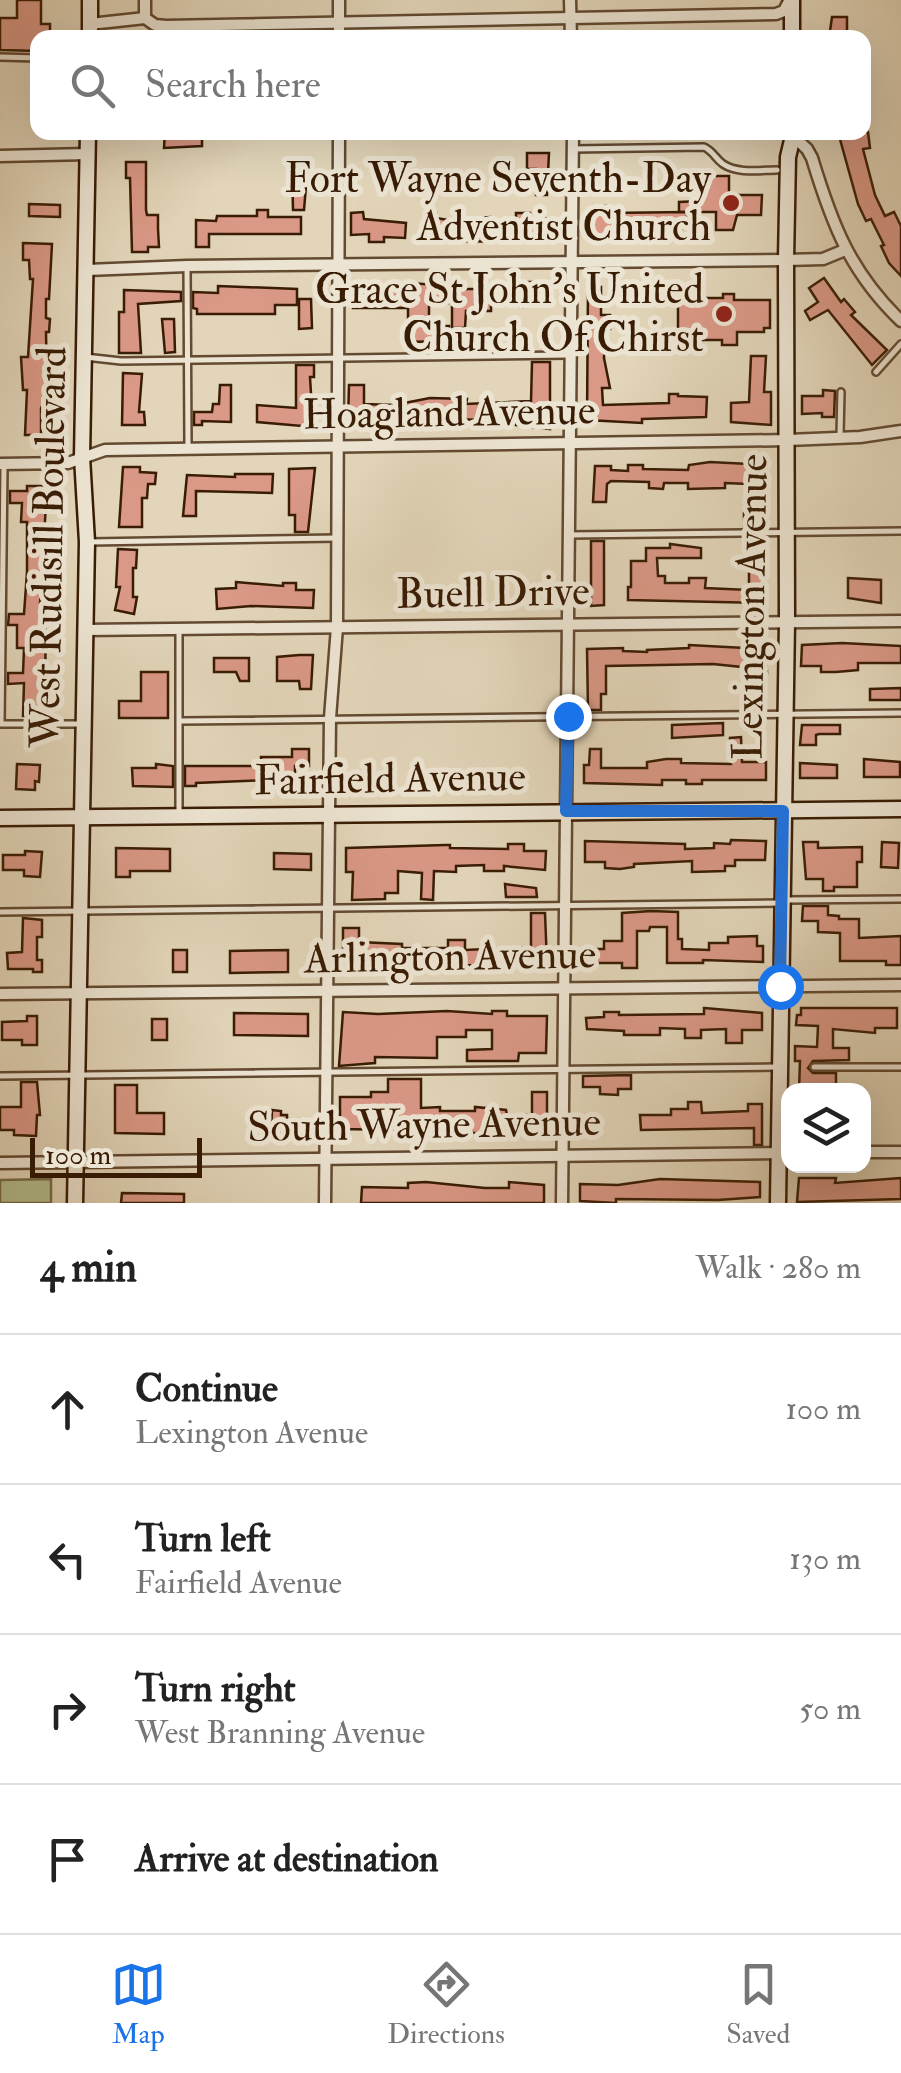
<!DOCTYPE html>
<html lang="en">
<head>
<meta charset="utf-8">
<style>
  :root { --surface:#fff; --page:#f6f6f6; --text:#222; --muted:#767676; --line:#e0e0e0; --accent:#1a73e8 }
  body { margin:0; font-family:"IM FELL Double Pica",serif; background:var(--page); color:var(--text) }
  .controls { position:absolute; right:30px; bottom:30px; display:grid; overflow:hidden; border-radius:20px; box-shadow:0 10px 40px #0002 }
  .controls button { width:90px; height:90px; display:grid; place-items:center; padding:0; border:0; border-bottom:2px solid var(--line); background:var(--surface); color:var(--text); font:50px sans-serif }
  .scale { position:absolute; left:30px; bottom:25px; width:172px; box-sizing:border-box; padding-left:10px; border:5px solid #391c04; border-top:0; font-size:28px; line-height:35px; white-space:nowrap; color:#391c04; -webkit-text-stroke:8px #ece4d2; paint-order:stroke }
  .stop { position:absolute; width:30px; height:30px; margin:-22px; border:8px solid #1a73e8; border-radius:50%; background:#fff }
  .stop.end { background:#1a73e8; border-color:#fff; box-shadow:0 2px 10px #0008 }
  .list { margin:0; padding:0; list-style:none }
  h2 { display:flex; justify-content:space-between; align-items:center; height:130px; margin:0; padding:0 40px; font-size:42px }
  h2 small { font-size:32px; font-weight:400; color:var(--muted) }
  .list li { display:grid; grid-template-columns:65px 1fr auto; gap:30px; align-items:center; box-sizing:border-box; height:150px; padding:0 40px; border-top:2px solid var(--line) }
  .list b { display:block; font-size:38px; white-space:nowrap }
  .list p { margin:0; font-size:32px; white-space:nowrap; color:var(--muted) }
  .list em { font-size:32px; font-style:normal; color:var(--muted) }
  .icon { flex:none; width:55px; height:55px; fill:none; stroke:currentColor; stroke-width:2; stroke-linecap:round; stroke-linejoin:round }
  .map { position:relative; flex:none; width:901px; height:1203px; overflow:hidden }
  .search { position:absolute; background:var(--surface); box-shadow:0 10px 40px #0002; left:30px; right:30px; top:30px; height:110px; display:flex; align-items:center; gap:25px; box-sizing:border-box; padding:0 35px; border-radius:20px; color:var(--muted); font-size:38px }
  .sheet { height:730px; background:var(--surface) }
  nav { display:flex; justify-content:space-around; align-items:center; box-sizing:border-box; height:140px; border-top:2px solid var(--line); background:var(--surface); font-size:28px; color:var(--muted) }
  nav a { display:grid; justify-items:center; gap:5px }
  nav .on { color:var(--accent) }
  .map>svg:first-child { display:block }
</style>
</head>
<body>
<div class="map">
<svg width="901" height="1203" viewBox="0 0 901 1203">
  <rect width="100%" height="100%" fill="#e2d5b9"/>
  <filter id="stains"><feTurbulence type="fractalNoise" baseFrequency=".002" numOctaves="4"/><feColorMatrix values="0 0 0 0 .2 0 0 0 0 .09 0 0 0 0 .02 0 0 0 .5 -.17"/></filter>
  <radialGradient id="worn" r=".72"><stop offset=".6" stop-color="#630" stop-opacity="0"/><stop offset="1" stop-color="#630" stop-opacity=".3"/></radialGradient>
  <!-- green -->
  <path fill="#b4bd8f" stroke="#766c4a" stroke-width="2.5" d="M51,1179V1203H0V1180Z"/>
  <!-- building -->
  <g fill="#da9886" stroke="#391c04" stroke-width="2.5">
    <path d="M17,0H41V24H50V38H38V51L0,50V18H17Z"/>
    <path d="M832,17H847V38H829Z"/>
    <path d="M165,132L202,134V146L164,148Z"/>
    <path d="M838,132H868L870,148L863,149L875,195L885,216L894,212L901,226V276L889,263L881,246L884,245L871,219L866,221L858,204Z"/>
    <path d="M527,153H549L547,195H536V169H527Z"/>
    <path d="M126,162H146V210L147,215H158V229L159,247H148V252H132L130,178H126Z"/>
    <path d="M292,163H308L304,210H293Z"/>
    <path d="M701,176H729V195H762L761,215H737L733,230H716V212H679V202L701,201Z"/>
    <path d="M29,204L60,205V217L29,216Z"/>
    <path d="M593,206H606V213L687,212V228L606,231V239H590Z"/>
    <path d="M257,210H268V217H301V234H209V247H196V220L216,221L217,216H257Z"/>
    <path d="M363,212L364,219L406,223L405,238L384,237V242H369V234L351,235V213Z"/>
    <path d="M425,212L436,213V218L448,220L490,217V223H516V213H530V218L552,219L551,240L512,237V242L453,241L433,238V233H424Z"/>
    <path d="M23,243L52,244L49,299H46V318L50,319L49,332H46L47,390L41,409V435H25L27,390H23L21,357H28L33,279H30L29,260H23Z"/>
    <path d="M824,278L841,302L844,299L855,312L851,315L887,350L872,365L828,310L810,320L805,311L818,302L809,288Z"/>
    <path d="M515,282H549V301H524L523,307L514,306V303H491V311H466L465,328H452V303H429V326H449L448,341L408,342V308H353L354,293L411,288V283L449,286V289H477V286L515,287Z"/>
    <path d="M218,286L297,289V305H275V314H197V309L193,308V292L218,293Z"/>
    <path d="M588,287H601V315H610V329H605L604,358L610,388H602L603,405L669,403V394H678V396L707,397L706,417L642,419V423L587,420Z"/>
    <path d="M124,290L181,292V301L138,304L141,353H119V312H124Z"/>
    <path d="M723,294H734V300H770V328H764V332H737V345H722V340H678V298H723Z"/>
    <path d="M299,299H311L312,328L299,329Z"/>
    <path d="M162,319H174L175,352L165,353Z"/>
    <path d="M751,356H766L764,392H771V425L731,422V403L749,402Z"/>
    <path d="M532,362H550V429L515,425V417L488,416V420L443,419V426L348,420L349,385H364V404L394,405L430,398L467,399L466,404L531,401Z"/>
    <path d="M296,365H314V377H310L313,427L257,422V405L296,408Z"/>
    <path d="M123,373L142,374L139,412H144L145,425H122Z"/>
    <path d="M220,385H231V422L202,421V425H194V412H212L213,404H219Z"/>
    <path d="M823,390L835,391L834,417H822V413L802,414V396H823Z"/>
    <path d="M710,462L767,465L765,526L744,527V513H749V484L725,483V488L688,489V483H664L663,489L649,488V482L611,481L607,484L606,502H593L595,466H611V470L628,471V465H643V469L688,470L689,465Z"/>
    <path d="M123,467H140V472L156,473L155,484H148L147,498H142V527H119Z"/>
    <path d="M315,468L308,532H295V515H289V469Z"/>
    <path d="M235,474H273L272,493L196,491V516H183L187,475L235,477Z"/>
    <path d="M27,486H44L46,504L40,604L42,610L46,609L45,693H42L40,718L23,716L24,683L8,684V673H23L24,648H17V625H8L9,614H24L27,572V522H21L22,503H10V491H27Z"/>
    <path d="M749,539H763L764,603L628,600V587H631V561H646V548H670V544L701,548V558H657L658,576H665V583H689V578H706L705,588L749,590Z"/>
    <path d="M591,541H604V605L591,606Z"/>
    <path d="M118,549L137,550L136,568H133V597H137L134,614L115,610L120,587H116Z"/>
    <path d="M848,578L881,580V603L848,598Z"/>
    <path d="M236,582L283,586V583H296V590H314L313,608L251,606L217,609L216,589L236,588Z"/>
    <path d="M842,643L901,646V663H858V670L836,672H821V666H801L802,645Z"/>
    <path d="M689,645L766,649L767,673H751V668L713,664L606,666V694H601V710H588L587,649L623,648V651L647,652V650L689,648Z"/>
    <path d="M299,655H313L311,689H300L299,681H277V657Z"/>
    <path d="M214,658H249V681H240L236,672H214Z"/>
    <path d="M141,672H168V718H119V701H141Z"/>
    <path d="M901,688V700H870V689Z"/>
    <path d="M723,723V735L672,738V725Z"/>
    <path d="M802,725H840V734H819L816,735V745H800Z"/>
    <path d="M741,737L742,762H766V780H702V784H686V780H662V785L584,783V765H589L590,749H601V768H647V762L666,759H681V763L731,764L730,738Z"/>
    <path d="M292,749H309V766H295V779L196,783V786H185V766H261V757H292Z"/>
    <path d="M864,759L900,762V777H864Z"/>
    <path d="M800,763L837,765V778H800Z"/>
    <path d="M17,764L40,765L39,782L35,781V790L16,789Z"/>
    <path d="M156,764L173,766V787L133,786L132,768H156Z"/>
    <path d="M731,840L766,841L765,860H735V866H725V871L692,872V861L634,864V867L620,869L605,868V862H585V841L685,844V849L714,848V843L730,844Z"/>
    <path d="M803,842H818V848L862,847V862H857V887H834V891H823V879H806Z"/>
    <path d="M882,842L899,843L898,868L881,867Z"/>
    <path d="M508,844H524V851H546L545,870L504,866V871H484V865L456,866V872L434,871L433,900L421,899L422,873L398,871V893H385V899L352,900L353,872H346V848L445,845H450V848L508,849Z"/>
    <path d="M116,848L170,849V871H130V877H116Z"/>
    <path d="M25,851L42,852L40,877L24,876V870H3V855H25Z"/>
    <path d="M274,853L311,854V870L274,869Z"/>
    <path d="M505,884L536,888L537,897H506Z"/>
    <path d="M803,906H828V915L839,916V919H859V938L901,936V965H886V961H840V933L818,932V921H802Z"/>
    <path d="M651,911L678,912V939H682V949L709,950V943H728V937L757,936V946H763V962L703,960V963H667V927H650L649,931H637V968H622V963H585V949H604V941H622V913Z"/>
    <path d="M531,913H545L547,964L426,966V963L401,962V965H348V959H343V928H359V942L402,944V948H448V940H465V950L531,947Z"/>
    <path d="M23,918L42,920V937H37V960H42V972H33V969H8L7,953L22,952Z"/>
    <rect x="173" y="950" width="14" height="22"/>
    <path d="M288,950V972L230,973V951Z"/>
    <path d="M704,1008L762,1013V1030H742V1043H726V1029L701,1030V1038H685V1029L660,1028V1035H624V1031L587,1029L586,1018L604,1017V1012H619V1015L704,1014Z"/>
    <path d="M801,1008H897V1028H875V1033L833,1029V1048H849V1060L813,1061L808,1068L813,1073H836V1086L799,1090L800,1061H795V1046L817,1047L818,1026L796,1025L797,1015H801Z"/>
    <path d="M447,1011L492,1014V1011H507V1016H547L546,1053H519L518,1061H467V1050L492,1049V1030H466V1037H437V1058L375,1057V1063L339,1066L343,1012L378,1014Z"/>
    <path d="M234,1013L308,1014V1036L234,1035Z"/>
    <path d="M27,1016H37V1045H22V1040H2V1022L27,1021Z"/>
    <rect x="152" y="1019" width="15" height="21"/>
    <path d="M631,1075V1089H618V1095L600,1094V1087H583V1076Z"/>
    <path d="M388,1079H421V1108L440,1107V1111H475V1107L506,1110L507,1115H532V1092H547V1128L507,1129V1134L417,1131V1135H403V1130L340,1129V1097H371V1092H388Z"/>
    <path d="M21,1082H37L40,1115H37L36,1136L14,1135V1130H0V1107H21Z"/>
    <path d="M115,1085H137V1113H164V1134L115,1133Z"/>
    <path d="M688,1102H701L702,1113L748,1111V1104H762V1145H754V1128L641,1130L640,1115H671V1109H688Z"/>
    <path d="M272,1110L281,1111V1115H287V1119H308V1133H271Z"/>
    <path d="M799,1178H836L835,1183L901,1178V1199L797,1202Z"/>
    <path d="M660,1179L760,1182V1197L718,1200L616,1199V1203L580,1201V1184L618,1185Z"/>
    <path d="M426,1182L485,1188H509V1182L544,1185V1203H361L362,1187L408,1188V1183Z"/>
    <path d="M122,1193L184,1194V1203H121Z"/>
  </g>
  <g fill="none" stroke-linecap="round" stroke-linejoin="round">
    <!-- lane casing -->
    <g stroke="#634a31" stroke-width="10">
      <g id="lane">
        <path d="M0,57L38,58"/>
        <path d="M573,149L704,147C713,151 715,158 723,164C738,174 761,170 777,170"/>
        <path d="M187,268L188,447"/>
        <path d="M85,357L121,361L568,355"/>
        <path d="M876,372L901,344"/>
        <path d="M840,435L841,392"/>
        <path d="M569,535L901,531"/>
        <path d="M90,542L338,538"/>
        <path d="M181,721L901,713"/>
        <path d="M1,724L4,467"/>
        <path d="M2,724H81"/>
        <path d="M179,814V630"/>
        <path d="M787,900L901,899"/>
        <path d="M0,912L781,903"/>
        <path d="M814,1067H901"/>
        <path d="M0,1076L777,1067"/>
      </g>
    </g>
    <!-- street casing -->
    <g stroke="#634a31" stroke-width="15">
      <g id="street">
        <path d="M145,0V18"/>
        <path d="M339,0V38"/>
        <path d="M570,0L571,38"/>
        <path d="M90,24L145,18L155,25L166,26L776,14L784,11L789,1"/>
        <path d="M793,136L807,149L812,158C832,224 850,272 901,321"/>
        <path d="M0,156L88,154"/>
        <path d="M87,270L187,266L786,260L823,259L845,250"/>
        <path d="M0,464L68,463L105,450L788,440L860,437L901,431"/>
        <path d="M85,630L901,621"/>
        <path d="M0,994L901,985"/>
        <path d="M864,1152H901"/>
        <path d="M0,1163L788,1153"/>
        <path d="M325,1203L330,718L337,627L339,132"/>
        <path d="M562,1203L573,132"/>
      </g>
    </g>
    <!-- secondary casing -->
    <g stroke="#391c04" stroke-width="19">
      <g id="secondary">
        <path d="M792,0V38"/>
        <path d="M90,38V0"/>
        <path d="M0,818L901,809"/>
        <path d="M75,1203L87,542L82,457L88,132"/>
        <path d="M778,1203L787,622L786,260L788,157L794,132"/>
      </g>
    </g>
    <!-- lane -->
    <use href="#lane" stroke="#ece4d2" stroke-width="5"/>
    <!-- street -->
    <use href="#street" stroke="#ece4d2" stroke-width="10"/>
    <!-- secondary -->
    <use href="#secondary" stroke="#ece4d2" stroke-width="14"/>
  </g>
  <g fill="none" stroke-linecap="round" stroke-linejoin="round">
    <!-- route -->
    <path stroke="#1a73e8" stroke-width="12" d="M568,716L566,811H783L780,986"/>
  </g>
  <!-- markers -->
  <g fill="#8f2418" stroke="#ece4d2" stroke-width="4">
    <circle cx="731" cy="203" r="10"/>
    <circle cx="724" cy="314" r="10"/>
  </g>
  <g text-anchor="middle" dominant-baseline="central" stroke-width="10" stroke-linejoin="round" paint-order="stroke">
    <!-- poi labels -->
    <g font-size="42" fill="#391c04" stroke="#ece4d2" text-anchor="end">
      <text x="711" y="179">Fort Wayne Seventh-Day<tspan x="711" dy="48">Adventist Church</tspan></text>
      <text x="704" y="290">Grace St John's United<tspan x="704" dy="48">Church Of Chirst</tspan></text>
    </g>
    <!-- street labels -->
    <g font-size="42" fill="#391c04" stroke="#ece4d2">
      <text transform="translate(449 413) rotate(-1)">Hoagland Avenue</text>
      <text transform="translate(49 547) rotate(-89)">West Rudisill Boulevard</text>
      <text transform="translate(493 593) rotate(-1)">Buell Drive</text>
      <text transform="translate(751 607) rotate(-89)">Lexington Avenue</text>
      <text transform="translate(390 779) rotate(-1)">Fairfield Avenue</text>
      <text transform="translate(450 957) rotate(-1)">Arlington Avenue</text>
      <text transform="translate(424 1125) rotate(-1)">South Wayne Avenue</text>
    </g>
  </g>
  <rect width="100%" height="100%" filter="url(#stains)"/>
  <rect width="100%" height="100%" fill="url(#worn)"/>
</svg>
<div class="controls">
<button><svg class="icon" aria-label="layers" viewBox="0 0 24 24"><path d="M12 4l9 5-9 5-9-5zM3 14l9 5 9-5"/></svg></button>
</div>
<div class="scale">100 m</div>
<div class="stop" style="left:780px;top:986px"></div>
<div class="stop end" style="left:568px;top:716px"></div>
<div class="search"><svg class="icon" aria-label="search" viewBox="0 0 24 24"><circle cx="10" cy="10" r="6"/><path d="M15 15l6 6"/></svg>Search here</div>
</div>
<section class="sheet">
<h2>4 min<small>Walk · 280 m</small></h2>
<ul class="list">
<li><svg class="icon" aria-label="ahead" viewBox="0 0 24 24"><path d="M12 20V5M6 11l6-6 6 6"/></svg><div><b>Continue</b><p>Lexington Avenue</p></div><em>100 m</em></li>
<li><svg class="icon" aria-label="left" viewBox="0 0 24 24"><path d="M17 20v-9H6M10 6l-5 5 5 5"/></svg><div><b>Turn left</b><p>Fairfield Avenue</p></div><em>130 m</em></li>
<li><svg class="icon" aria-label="right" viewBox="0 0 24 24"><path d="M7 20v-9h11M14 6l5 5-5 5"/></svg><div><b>Turn right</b><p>West Branning Avenue</p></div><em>50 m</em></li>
<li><svg class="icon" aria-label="arrive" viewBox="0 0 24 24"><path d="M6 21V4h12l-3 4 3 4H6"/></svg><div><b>Arrive at destination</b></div></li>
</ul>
</section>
<nav>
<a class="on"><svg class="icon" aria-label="map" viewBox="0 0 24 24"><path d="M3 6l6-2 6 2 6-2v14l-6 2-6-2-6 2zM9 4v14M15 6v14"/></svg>Map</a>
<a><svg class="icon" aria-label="directions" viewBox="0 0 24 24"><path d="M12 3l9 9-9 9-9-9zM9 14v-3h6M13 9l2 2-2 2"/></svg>Directions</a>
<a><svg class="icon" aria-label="saved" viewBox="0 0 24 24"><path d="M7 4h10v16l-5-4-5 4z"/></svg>Saved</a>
</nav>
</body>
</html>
